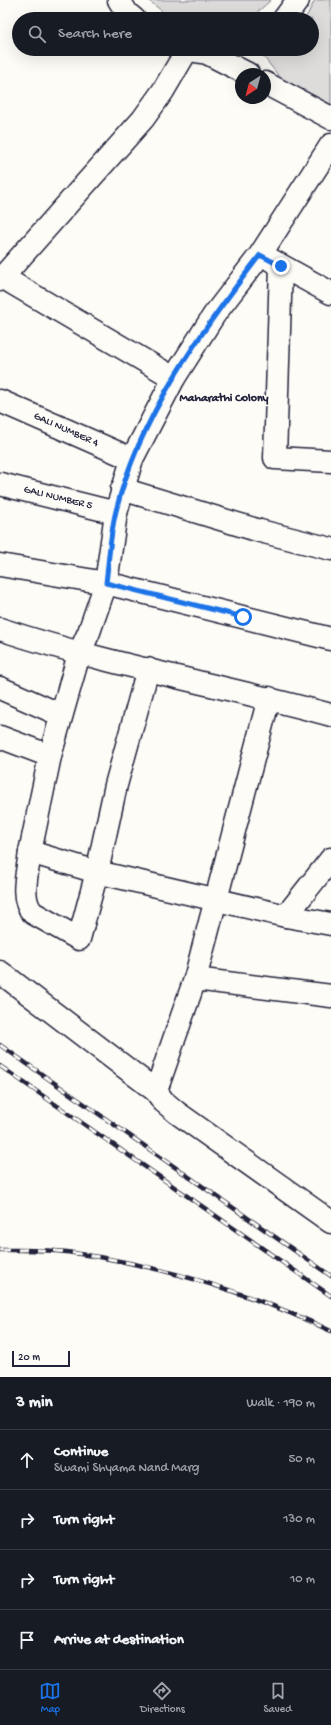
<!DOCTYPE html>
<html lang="en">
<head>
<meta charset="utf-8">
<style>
  :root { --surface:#171b24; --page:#20242c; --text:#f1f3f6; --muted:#9ea1a6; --line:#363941; --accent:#1a73e8 }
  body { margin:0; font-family:"Gochi Hand",sans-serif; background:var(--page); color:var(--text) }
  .compass { position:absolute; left:235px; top:68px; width:36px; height:36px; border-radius:50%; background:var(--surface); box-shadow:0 4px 16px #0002; rotate:216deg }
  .scale { position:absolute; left:12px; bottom:10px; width:58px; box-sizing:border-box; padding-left:4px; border:2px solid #22223b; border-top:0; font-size:11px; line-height:14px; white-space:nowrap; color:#22223b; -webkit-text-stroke:3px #fdfcf7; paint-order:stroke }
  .stop { position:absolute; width:12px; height:12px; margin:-9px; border:3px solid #1a73e8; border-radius:50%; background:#fff }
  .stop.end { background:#1a73e8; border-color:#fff; box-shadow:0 1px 4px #0008 }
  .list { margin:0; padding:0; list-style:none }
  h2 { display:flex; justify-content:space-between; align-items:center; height:52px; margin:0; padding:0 16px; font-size:17px }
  h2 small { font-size:13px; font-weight:400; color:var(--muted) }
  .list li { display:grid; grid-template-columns:26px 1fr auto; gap:12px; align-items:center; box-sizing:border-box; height:60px; padding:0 16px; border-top:1px solid var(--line) }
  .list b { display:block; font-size:15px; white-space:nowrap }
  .list p { margin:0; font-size:13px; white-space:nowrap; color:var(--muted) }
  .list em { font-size:13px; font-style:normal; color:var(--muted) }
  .icon { flex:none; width:22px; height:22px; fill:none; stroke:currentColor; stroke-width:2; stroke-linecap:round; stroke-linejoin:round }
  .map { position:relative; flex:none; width:331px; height:1377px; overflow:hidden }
  .search { position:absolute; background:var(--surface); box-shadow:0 4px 16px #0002; left:12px; right:12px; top:12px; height:44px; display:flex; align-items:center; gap:10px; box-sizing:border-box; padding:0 14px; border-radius:22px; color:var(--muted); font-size:15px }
  .sheet { height:292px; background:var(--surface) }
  nav { display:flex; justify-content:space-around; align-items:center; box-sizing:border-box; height:56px; border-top:1px solid var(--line); background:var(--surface); font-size:11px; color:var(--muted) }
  nav a { display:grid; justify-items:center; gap:2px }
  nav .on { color:var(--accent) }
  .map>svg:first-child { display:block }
</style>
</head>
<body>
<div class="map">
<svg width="331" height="1377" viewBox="0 0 331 1377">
  <rect width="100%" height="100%" fill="#fdfcf7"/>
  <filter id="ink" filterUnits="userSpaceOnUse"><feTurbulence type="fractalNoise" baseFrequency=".025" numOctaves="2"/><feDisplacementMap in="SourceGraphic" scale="8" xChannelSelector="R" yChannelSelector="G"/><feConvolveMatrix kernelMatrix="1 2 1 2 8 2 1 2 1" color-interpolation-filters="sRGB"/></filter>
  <g filter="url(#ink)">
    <!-- green -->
    <g fill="#dddcdb" stroke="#807f8b">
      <path d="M148,0H271L252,17L248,19H172Z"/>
      <path d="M315,0H331V108L281,79L260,52L264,49H312V19H305Z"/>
    </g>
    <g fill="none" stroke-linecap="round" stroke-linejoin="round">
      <!-- minor casing -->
      <g stroke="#22223b" stroke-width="25">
        <g id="minor">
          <path d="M119,0L127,13L134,19"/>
          <path d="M284,19L298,0"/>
          <path d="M183,49L207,53L248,74"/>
          <path d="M265,83L331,118"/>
          <path d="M331,145L260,255L214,315L174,378L132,459L116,513L106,583L89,632L79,654L50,756L30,852L97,872L286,916L331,859"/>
          <path d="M271,260L331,293"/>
          <path d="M281,266L275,458L331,461"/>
          <path d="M2,277L174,378"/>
          <path d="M0,280L143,119L163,91L187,50"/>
          <path d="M0,401L132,459"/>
          <path d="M0,484L116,513"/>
          <path d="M122,489L260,531L331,549"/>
          <path d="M0,565L106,583L331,639"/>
          <path d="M0,629C108,665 221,685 331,715"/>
          <path d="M0,688L61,715"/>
          <path d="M0,737L50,756"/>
          <path d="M30,852C28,871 19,899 33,913L79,939L97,872L116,785L148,669"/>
          <path d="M286,916L331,924"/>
          <path d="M0,972L156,1091L163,1101L176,1112L331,1222"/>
          <path d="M195,979L331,996"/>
          <path d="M156,1091L195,979L269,698"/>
        </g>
      </g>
      <!-- minor -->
      <use href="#minor" stroke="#fdfcf7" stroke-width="22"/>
      <!-- rail casing -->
      <g stroke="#22223b" stroke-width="4.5">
        <g id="rail">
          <path d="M0,1045L331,1276"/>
          <path d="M0,1066L331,1296"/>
          <path d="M0,1250C22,1250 45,1249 67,1252C160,1265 246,1291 331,1331"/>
        </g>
      </g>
      <!-- rail -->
      <use href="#rail" stroke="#fdfcf7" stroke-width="3" stroke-dasharray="9" stroke-linecap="butt"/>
    </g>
  </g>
  <g fill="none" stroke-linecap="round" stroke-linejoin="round" filter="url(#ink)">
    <!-- route -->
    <path stroke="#1a73e8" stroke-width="5" d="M243,617L106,583C109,559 110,534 116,511C139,417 202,330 260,255L281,266"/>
  </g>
  <g text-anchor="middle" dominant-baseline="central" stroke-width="3" stroke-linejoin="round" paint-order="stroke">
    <!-- street labels -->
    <g font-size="11" fill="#22223b" stroke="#fdfcf7">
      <text transform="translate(66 430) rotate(24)">GALI NUMBER 4</text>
      <text transform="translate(58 498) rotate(14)">GALI NUMBER 5</text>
    </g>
    <!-- neighbourhood labels -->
    <g font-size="12" font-weight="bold" fill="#22223b" stroke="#fdfcf7">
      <text x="224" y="399">Maharathi Colony</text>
    </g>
  </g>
</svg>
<svg class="compass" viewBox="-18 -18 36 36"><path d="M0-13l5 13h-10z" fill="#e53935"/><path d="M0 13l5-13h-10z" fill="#9ea1a6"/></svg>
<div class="scale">20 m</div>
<div class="stop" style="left:243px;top:617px"></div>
<div class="stop end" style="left:281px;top:266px"></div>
<div class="search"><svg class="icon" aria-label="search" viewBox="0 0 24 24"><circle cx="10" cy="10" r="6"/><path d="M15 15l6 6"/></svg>Search here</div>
</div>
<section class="sheet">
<h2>3 min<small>Walk · 190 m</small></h2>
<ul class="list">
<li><svg class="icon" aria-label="ahead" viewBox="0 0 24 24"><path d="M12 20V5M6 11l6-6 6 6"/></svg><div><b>Continue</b><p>Swami Shyama Nand Marg</p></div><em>50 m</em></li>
<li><svg class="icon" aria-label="right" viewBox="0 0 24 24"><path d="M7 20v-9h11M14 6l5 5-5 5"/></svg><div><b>Turn right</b></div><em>130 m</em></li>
<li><svg class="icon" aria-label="right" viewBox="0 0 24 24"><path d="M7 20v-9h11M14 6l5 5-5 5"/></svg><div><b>Turn right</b></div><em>10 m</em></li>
<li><svg class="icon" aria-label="arrive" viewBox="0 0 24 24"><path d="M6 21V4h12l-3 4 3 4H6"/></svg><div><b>Arrive at destination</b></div></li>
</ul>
</section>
<nav>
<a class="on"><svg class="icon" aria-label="map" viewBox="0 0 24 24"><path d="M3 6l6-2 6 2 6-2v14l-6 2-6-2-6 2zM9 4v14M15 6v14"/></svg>Map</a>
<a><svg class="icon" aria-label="directions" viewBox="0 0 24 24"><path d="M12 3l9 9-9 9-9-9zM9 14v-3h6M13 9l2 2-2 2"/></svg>Directions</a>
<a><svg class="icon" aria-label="saved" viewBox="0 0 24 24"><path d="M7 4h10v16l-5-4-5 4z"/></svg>Saved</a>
</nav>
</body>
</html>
